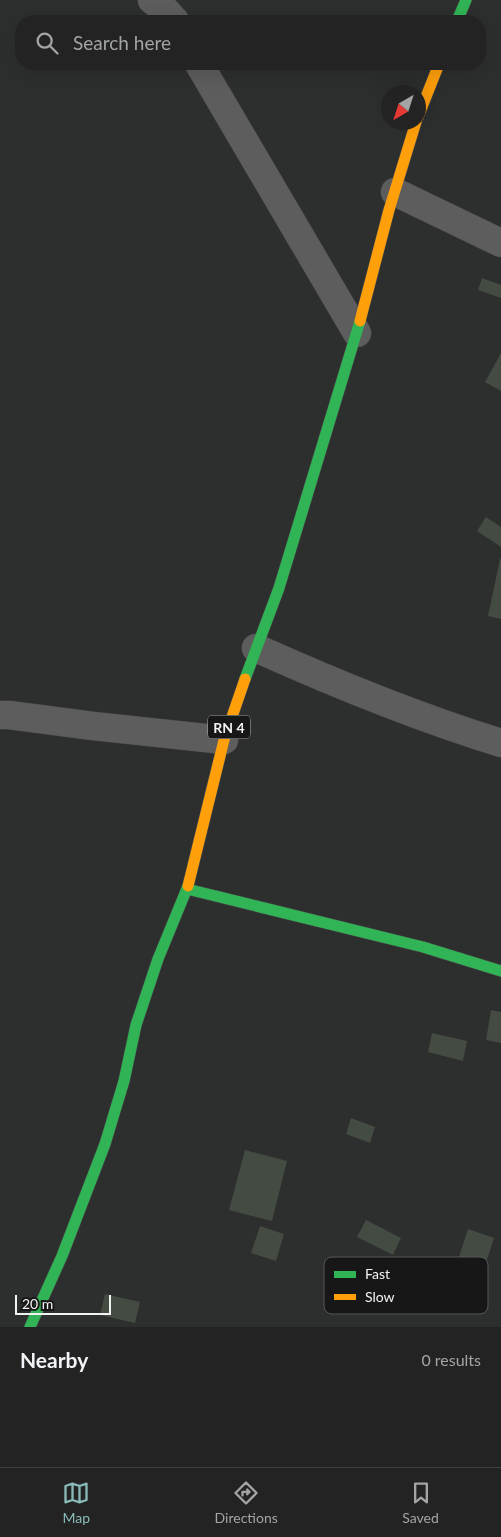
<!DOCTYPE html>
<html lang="en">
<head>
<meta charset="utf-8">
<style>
  :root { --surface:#222322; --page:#2e2f2f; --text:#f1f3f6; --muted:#a2a4a5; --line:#3f4040; --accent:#8bbbb9 }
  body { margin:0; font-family:Lato,sans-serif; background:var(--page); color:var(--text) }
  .compass { position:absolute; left:381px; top:85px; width:45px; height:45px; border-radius:50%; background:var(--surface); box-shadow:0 5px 20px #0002; rotate:219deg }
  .scale { position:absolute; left:15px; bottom:12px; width:96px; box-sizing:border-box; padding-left:5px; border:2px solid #f0f3f1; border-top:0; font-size:14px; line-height:18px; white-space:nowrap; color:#f0f3f1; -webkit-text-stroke:4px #161716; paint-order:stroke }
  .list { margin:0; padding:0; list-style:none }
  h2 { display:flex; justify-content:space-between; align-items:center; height:65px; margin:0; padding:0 20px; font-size:21px }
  h2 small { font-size:16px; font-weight:400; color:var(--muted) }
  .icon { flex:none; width:28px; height:28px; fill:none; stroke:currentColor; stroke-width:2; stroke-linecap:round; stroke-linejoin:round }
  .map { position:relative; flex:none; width:501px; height:1327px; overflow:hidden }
  .search { position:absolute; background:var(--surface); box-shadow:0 5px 20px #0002; left:15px; right:15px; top:15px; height:55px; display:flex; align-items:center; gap:12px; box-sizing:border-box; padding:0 18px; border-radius:20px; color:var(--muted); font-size:19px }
  .sheet { height:140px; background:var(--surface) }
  nav { display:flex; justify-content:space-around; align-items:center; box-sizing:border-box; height:70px; border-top:1px solid var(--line); background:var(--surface); font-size:14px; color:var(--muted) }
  nav a { display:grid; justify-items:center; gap:2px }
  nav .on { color:var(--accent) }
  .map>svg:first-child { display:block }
</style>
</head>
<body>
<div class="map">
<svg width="501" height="1327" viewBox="0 0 501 1327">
  <rect width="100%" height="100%" fill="#2d2f2e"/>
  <!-- building -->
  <g fill="#444b43">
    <path d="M482,278L501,285V298L478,290Z"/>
    <path d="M501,353V391L485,382Z"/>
    <path d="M486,517L501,527V547L477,531Z"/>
    <path d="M500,559H501V619L488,616Z"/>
    <path d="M491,1010L501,1012V1043L486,1040Z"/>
    <path d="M432,1033L467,1041L463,1061L428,1052Z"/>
    <path d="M351,1118L375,1127L370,1143L346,1134Z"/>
    <path d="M245,1150L287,1161L272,1221L229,1210Z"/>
    <path d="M366,1220L401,1238L393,1255L357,1237Z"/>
    <path d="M260,1226L284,1234L276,1261L251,1253Z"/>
    <path d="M468,1229L494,1238L479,1284L453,1275Z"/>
    <path d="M105,1294L140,1302L135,1323L100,1315Z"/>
  </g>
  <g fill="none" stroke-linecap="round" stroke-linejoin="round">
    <!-- street casing -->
    <g stroke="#4a4c4b" stroke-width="29">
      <g id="street">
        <path d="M152,0L166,11L175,21"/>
        <path d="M199,64L357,333"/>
        <path d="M395,192L501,243"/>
        <path d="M256,648C336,684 417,717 501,743"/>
        <path d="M0,715H9L93,726L224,740"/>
      </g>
    </g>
    <!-- fast casing -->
    <g stroke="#4a4c4b" stroke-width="12">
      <g id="fast">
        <path d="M457,21L466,0"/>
        <path d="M245,679L279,588L360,321"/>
        <path d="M187,889L423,947L501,971"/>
        <path d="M30,1327L62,1256L105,1144L124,1081L136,1025L158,959L188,886"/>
      </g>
    </g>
    <!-- slow casing -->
    <g stroke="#4a4c4b" stroke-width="12">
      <g id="slow">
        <path d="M418,117L439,64"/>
        <path d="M360,321L389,210L416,122"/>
        <path d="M188,886L224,740L245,679"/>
      </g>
    </g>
    <!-- street -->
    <use href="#street" stroke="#5c5d5c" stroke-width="28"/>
    <!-- fast -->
    <use href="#fast" stroke="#30b455" stroke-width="11"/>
    <!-- slow -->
    <use href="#slow" stroke="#ff9f0a" stroke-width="11"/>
  </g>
  <g text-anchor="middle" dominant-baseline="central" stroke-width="5" stroke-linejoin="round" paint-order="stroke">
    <!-- shield labels -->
    <rect fill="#161716" stroke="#afb1af" stroke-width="1" x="208" y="715.5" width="42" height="23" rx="4"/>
    <g font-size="14" font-weight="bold" fill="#f0f3f1">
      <text x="229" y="727">RN 4</text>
    </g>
  </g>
  <!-- legend -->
  <rect x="324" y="1257" width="164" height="57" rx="8" fill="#161716" stroke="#575958" stroke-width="1"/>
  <rect x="334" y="1271" width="22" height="7" fill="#30b455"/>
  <rect x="334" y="1294" width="22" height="6" fill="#ff9f0a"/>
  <g font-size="14" fill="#f0f3f1">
    <text x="365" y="1279">Fast</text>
    <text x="365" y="1302">Slow</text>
  </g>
</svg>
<svg class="compass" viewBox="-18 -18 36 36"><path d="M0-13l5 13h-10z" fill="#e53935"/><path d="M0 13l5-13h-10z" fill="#a2a4a5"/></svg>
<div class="scale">20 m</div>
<div class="search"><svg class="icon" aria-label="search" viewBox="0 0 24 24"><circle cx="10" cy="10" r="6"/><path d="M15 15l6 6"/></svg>Search here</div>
</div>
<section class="sheet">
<h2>Nearby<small>0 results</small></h2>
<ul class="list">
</ul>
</section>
<nav>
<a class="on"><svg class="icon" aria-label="map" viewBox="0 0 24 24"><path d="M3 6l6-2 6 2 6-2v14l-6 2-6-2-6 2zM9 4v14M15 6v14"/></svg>Map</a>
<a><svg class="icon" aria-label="directions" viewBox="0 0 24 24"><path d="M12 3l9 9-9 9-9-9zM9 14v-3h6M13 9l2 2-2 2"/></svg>Directions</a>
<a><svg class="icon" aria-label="saved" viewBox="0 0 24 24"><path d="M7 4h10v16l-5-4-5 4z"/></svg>Saved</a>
</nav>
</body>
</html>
